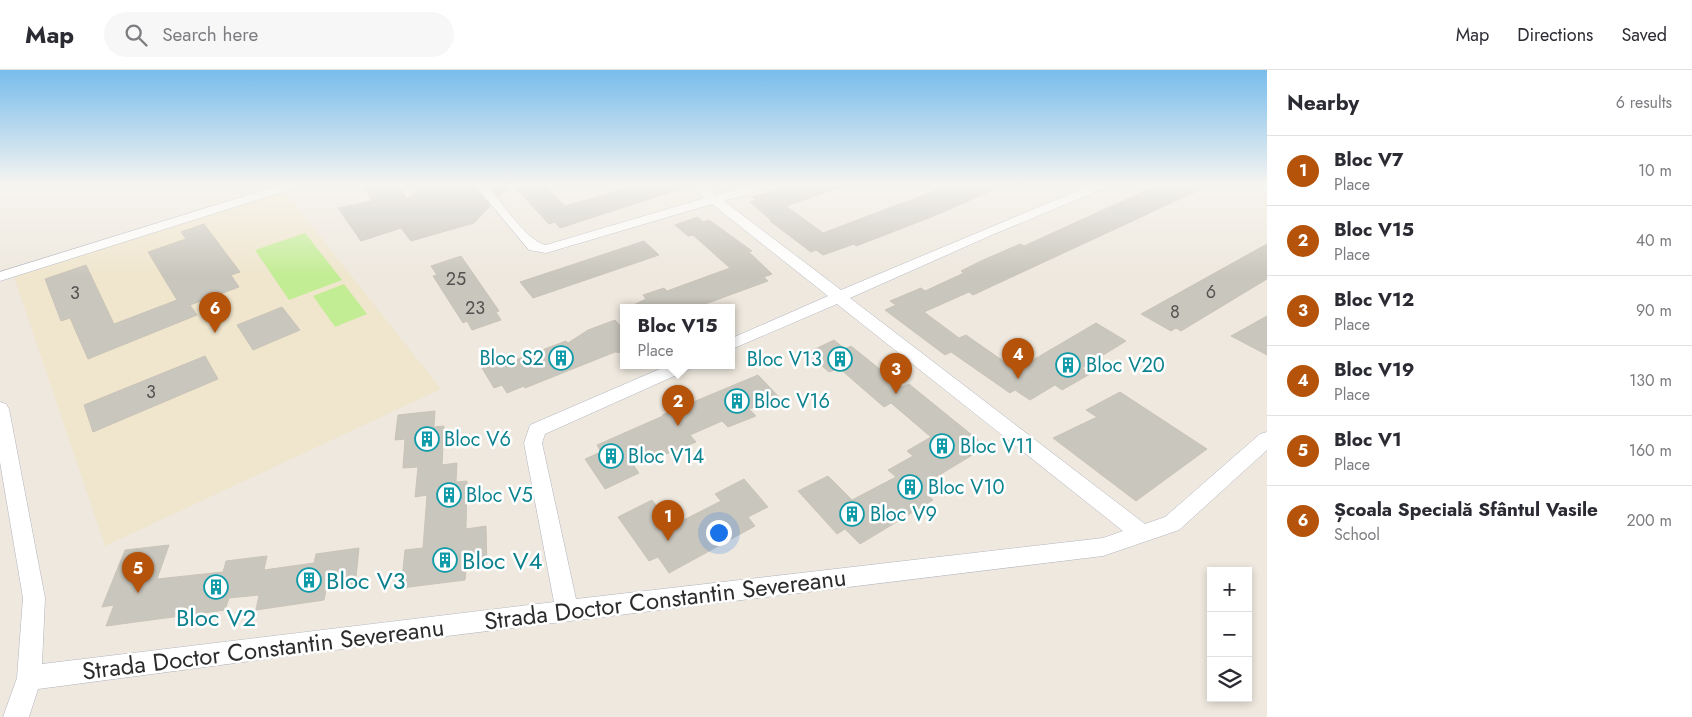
<!DOCTYPE html>
<html lang="en">
<head>
<meta charset="utf-8">
<style>
  :root { --surface:#fff; --page:#f7f7f7; --text:#2b2b33; --muted:#7c7c81; --line:#e1e1e2; --accent:#b45309 }
  body { margin:0; font-family:Jost,sans-serif; background:var(--page); color:var(--text) }
  .controls { position:absolute; right:15px; bottom:15px; display:grid; overflow:hidden; border-radius:0px; box-shadow:0 2px 8px #0003 }
  .controls button { width:45px; height:45px; display:grid; place-items:center; padding:0; border:0; border-bottom:1px solid var(--line); background:var(--surface); color:var(--text); font:25px sans-serif }
  .you { position:absolute; left:718px; top:462px; width:18px; height:18px; margin:-12px; border:4px solid #fff; border-radius:50%; background:#1a73e8; box-shadow:0 0 0 8px #1a73e833 }
  .badge { display:grid; place-items:center; width:32px; height:32px; border-radius:50%; background:var(--accent); color:#fff; font-size:16px; font-weight:700 }
  .pin { position:absolute; translate:-50% -41px; filter:drop-shadow(0 1px 2px #0008) }
  .pin::after { content:''; position:absolute; top:26px; width:18px; height:15px; background:inherit; clip-path:polygon(0 0,100% 0,50% 100%) }
  .popup { position:absolute; left:620px; top:234px; width:115px; height:65px; box-sizing:border-box; display:grid; place-content:center; border-radius:0px; background:var(--surface); filter:drop-shadow(0 1px 4px #0005); font-size:16px; white-space:nowrap; color:var(--muted) }
  .popup b { font-size:19px; color:var(--text) }
  .popup::after { content:''; position:absolute; left:50%; top:100%; margin-left:-10px; border:10px solid transparent; border-top-color:var(--surface) }
  .list { margin:0; padding:0; list-style:none }
  h2 { display:flex; justify-content:space-between; align-items:center; height:65px; margin:0; padding:0 20px; font-size:21px }
  h2 small { font-size:16px; font-weight:400; color:var(--muted) }
  .list li { display:grid; grid-template-columns:32px 1fr auto; gap:15px; align-items:center; box-sizing:border-box; height:70px; padding:0 20px; border-top:1px solid var(--line) }
  .list b { display:block; font-size:19px; white-space:nowrap }
  .list p { margin:0; font-size:16px; white-space:nowrap; color:var(--muted) }
  .list em { font-size:16px; font-style:normal; color:var(--muted) }
  .icon { flex:none; width:28px; height:28px; fill:none; stroke:currentColor; stroke-width:2; stroke-linecap:round; stroke-linejoin:round }
  .map { position:relative; flex:none; width:1267px; height:647px; overflow:hidden }
  header { display:flex; align-items:center; gap:30px; box-sizing:border-box; height:70px; padding:0 25px; background:var(--surface); border-bottom:1px solid var(--line) }
  header strong { font-size:24px }
  nav { display:flex; gap:28px; margin-inline-start:auto; font-size:18px }
  .search { width:350px; height:45px; background:var(--page); display:flex; align-items:center; gap:12px; box-sizing:border-box; padding:0 18px; border-radius:28px; color:var(--muted); font-size:19px }
  main { display:flex }
  aside { flex:1; background:var(--surface) }
  .map>svg:first-child { display:block }
</style>
</head>
<body>
<header>
<strong>Map</strong>
<div class="search"><svg class="icon" aria-label="search" viewBox="0 0 24 24"><circle cx="10" cy="10" r="6"/><path d="M15 15l6 6"/></svg>Search here</div>
<nav><a>Map</a><a>Directions</a><a>Saved</a></nav>
</header>
<main>
<div class="map">
<svg width="1267" height="647" viewBox="0 0 1267 647">
  <rect width="100%" height="100%" fill="#eee8de"/>
  <!-- education -->
  <path fill="#f0e6ce" d="M284,121L441,319L105,476L14,207Z"/>
  <!-- pitch -->
  <g fill="#c3ed95">
    <path d="M305,163L342,210L289,230L255,180Z"/>
    <path d="M344,214L367,244L335,257L313,226Z"/>
  </g>
  <!-- building -->
  <g fill="#c9c6bd" stroke="#cac4b8">
    <path d="M363,115H398L407,129L424,115H473L490,136L474,153L411,171L401,158L361,171L338,138L372,131Z"/>
    <path d="M489,115H510L499,127Z"/>
    <path d="M513,115H544L565,136L637,115H682L683,118L560,158L555,152L549,154Z"/>
    <path d="M794,115H840L841,117L786,136L823,163L950,115H1004L939,144L856,176L854,174L823,185L816,180L811,182L770,151H772L750,132L757,130L753,127Z"/>
    <path d="M1158,115H1210L973,225L969,222L924,242L959,268L966,265L1016,300L1096,253L1126,271L1082,298L1090,304L1062,320L1055,315L1030,330L1015,320L1010,323L951,282L945,285L885,240L896,235L890,231L921,218L925,221L964,203L961,201L981,191L1020,174L1024,176Z"/>
    <path d="M698,147L703,152L709,150L752,181L749,182L772,204L764,207L768,211L697,237H629L646,229L643,225L664,218L667,221L730,198L693,165L688,166L675,155Z"/>
    <path d="M204,154L240,202L231,205L239,217L190,235L197,245L88,289L70,248L61,251L45,209L86,195L114,254L177,230L148,182L186,169L181,162Z"/>
    <path d="M644,171L659,185L533,228L520,212Z"/>
    <path d="M1267,174V209L1181,261L1176,258L1171,261L1141,244Z"/>
    <path d="M461,186L499,241L496,242L501,250L472,260L467,251L463,253L433,206L437,205L431,196Z"/>
    <path d="M282,237L300,260L253,280L237,255Z"/>
    <path d="M1267,246V285L1231,266Z"/>
    <path d="M615,250L624,260V283L615,282L525,318L524,316L507,323L502,315L494,318L482,298L508,289L510,292L566,271L568,273L588,260Z"/>
    <path d="M834,270L845,279L851,276L902,317L909,314L978,370L966,377L974,384L936,407L942,412L925,422L933,430L860,474L845,459L837,464L798,421L828,406L852,430L896,407L888,400L913,386L907,381L931,367L891,333L884,337L839,298L829,302L807,283Z"/>
    <path d="M205,286L218,309L93,362L84,335Z"/>
    <path d="M758,305L779,327L749,339L756,346L728,357L722,351L690,365L696,372L666,384L662,379L632,393L639,403L605,419L585,389L601,382L597,375L663,346L662,345Z"/>
    <path d="M1120,322L1207,379L1136,431L1053,368L1097,347L1086,340Z"/>
    <path d="M435,341L434,357L444,356L442,395L457,393L456,412L467,411L466,459L486,456L487,497L466,500L465,510L401,518L405,480L423,478L427,425L415,427L418,397L403,398L405,369L395,370L398,345Z"/>
    <path d="M744,409L768,437L748,447L755,456L669,503L658,487L649,491L618,447L652,430L672,456L721,431L715,424Z"/>
    <path d="M169,475L157,509L223,502L226,491L267,486L264,500L314,493L316,484L359,478L355,516L326,520L324,530L256,540L259,525L229,528L225,540L106,556L114,535L102,537L125,480Z"/>
  </g>
  <g fill="none" stroke-linecap="round" stroke-linejoin="round">
    <!-- minor casing -->
    <g stroke="#b2b4c0" stroke-width="1">
      <g id="minor">
        <path d="M280,115H297L295,118L0,211V202Z"/>
        <path d="M475,115H487C500,130 527,172 546,175L705,128L690,115H703L716,125L751,115H769L767,118L724,131L841,220L1091,115H1107L1105,118L994,164L850,228L1145,454L1165,447L1260,364L1267,362V380L1179,460L1103,486L373,575L38,619L29,647H3L17,608L23,528L0,392V332L6,334L9,339L45,528L42,594L554,532L524,373L530,355L669,295H692L690,299L545,364L542,373L576,529L1103,468L1123,461L837,234L732,279V268L828,226L712,134L546,183L529,180Z"/>
      </g>
    </g>
    <!-- minor -->
    <use href="#minor" fill="#fff" fill-rule="evenodd"/>
  </g>
  <!-- sky -->
  <linearGradient id="sky" x2="0" y2="1"><stop stop-color="#78bcec"/><stop offset="0.56" stop-color="#f7f5f0"/><stop offset="1" stop-color="#f7f5f0" stop-opacity="0"/></linearGradient>
  <rect width="1267" height="205" fill="url(#sky)"/>
  <!-- icons -->
  <defs>
    <g id="building-ring" transform="scale(1.25)"><circle r="9.5" fill="#fff" stroke="#0f9aa8" stroke-width="1.5"/><path d="M-4-6H4V6H1V3H-1V6H-4ZM-2.5-4.3h1.7v1.8h-1.7ZM.8-4.3h1.7v1.8H.8ZM-2.5-1h1.7V.8h-1.7ZM.8-1h1.7V.8H.8Z" fill="#0f9aa8"/></g>
  </defs>
  <g fill-rule="evenodd">
    <use href="#building-ring" x="561" y="288"/>
    <use href="#building-ring" x="840" y="289"/>
    <use href="#building-ring" x="1068" y="295"/>
    <use href="#building-ring" x="737" y="331"/>
    <use href="#building-ring" x="427" y="369"/>
    <use href="#building-ring" x="942" y="376"/>
    <use href="#building-ring" x="611" y="386"/>
    <use href="#building-ring" x="910" y="417"/>
    <use href="#building-ring" x="449" y="425"/>
    <use href="#building-ring" x="852" y="444"/>
    <use href="#building-ring" x="445" y="490"/>
    <use href="#building-ring" x="309" y="510"/>
    <use href="#building-ring" x="216" y="517"/>
  </g>
  <g text-anchor="middle" dominant-baseline="central" stroke-width="5" stroke-linejoin="round" paint-order="stroke">
    <!-- number labels -->
    <g font-size="18" fill="#535250">
      <text x="456" y="209">25</text>
      <text x="1211" y="222">6</text>
      <text x="75" y="223">3</text>
      <text x="475" y="238">23</text>
      <text x="1175" y="242">8</text>
      <text x="151" y="322">3</text>
    </g>
    <!-- culture labels -->
    <g font-size="20" fill="#0d838f" stroke="#fff" text-anchor="start">
      <text x="544" y="288" text-anchor="end">Bloc S2</text>
      <text x="822" y="289" text-anchor="end">Bloc V13</text>
      <text x="1086" y="295">Bloc V20</text>
      <text x="754" y="331">Bloc V16</text>
      <text x="444" y="369">Bloc V6</text>
      <text x="960" y="376">Bloc V11</text>
      <text x="628" y="386">Bloc V14</text>
      <text x="928" y="417">Bloc V10</text>
      <text x="466" y="425">Bloc V5</text>
      <text x="870" y="444">Bloc V9</text>
    </g>
    <!-- near-culture labels -->
    <g font-size="24" fill="#0d838f" stroke="#fff" text-anchor="start">
      <text x="462" y="490">Bloc V4</text>
      <text x="326" y="510">Bloc V3</text>
      <text x="216" y="547" text-anchor="middle">Bloc V2</text>
    </g>
    <!-- near-street labels -->
    <g font-size="24" fill="#2c2c2c" stroke="#fff">
      <text transform="translate(665 529) rotate(-7)">Strada Doctor Constantin Severeanu</text>
      <text transform="translate(263 579) rotate(-7)">Strada Doctor Constantin Severeanu</text>
    </g>
  </g>
</svg>
<div class="controls">
<button>+</button>
<button>−</button>
<button><svg class="icon" aria-label="layers" viewBox="0 0 24 24"><path d="M12 4l9 5-9 5-9-5zM3 14l9 5 9-5"/></svg></button>
</div>
<div class="you"></div>
<div class="pin badge" style="left:668px;top:471px">1</div>
<div class="pin badge" style="left:678px;top:356px">2</div>
<div class="popup"><b>Bloc V15</b>Place</div>
<div class="pin badge" style="left:896px;top:324px">3</div>
<div class="pin badge" style="left:1018px;top:309px">4</div>
<div class="pin badge" style="left:138px;top:523px">5</div>
<div class="pin badge" style="left:215px;top:263px">6</div>
</div>
<aside>
<h2>Nearby<small>6 results</small></h2>
<ul class="list">
<li><span class="badge">1</span><div><b>Bloc V7</b><p>Place</p></div><em>10 m</em></li>
<li><span class="badge">2</span><div><b>Bloc V15</b><p>Place</p></div><em>40 m</em></li>
<li><span class="badge">3</span><div><b>Bloc V12</b><p>Place</p></div><em>90 m</em></li>
<li><span class="badge">4</span><div><b>Bloc V19</b><p>Place</p></div><em>130 m</em></li>
<li><span class="badge">5</span><div><b>Bloc V1</b><p>Place</p></div><em>160 m</em></li>
<li><span class="badge">6</span><div><b>Școala Specială Sfântul Vasile</b><p>School</p></div><em>200 m</em></li>
</ul>
</aside>
</main>
</body>
</html>
